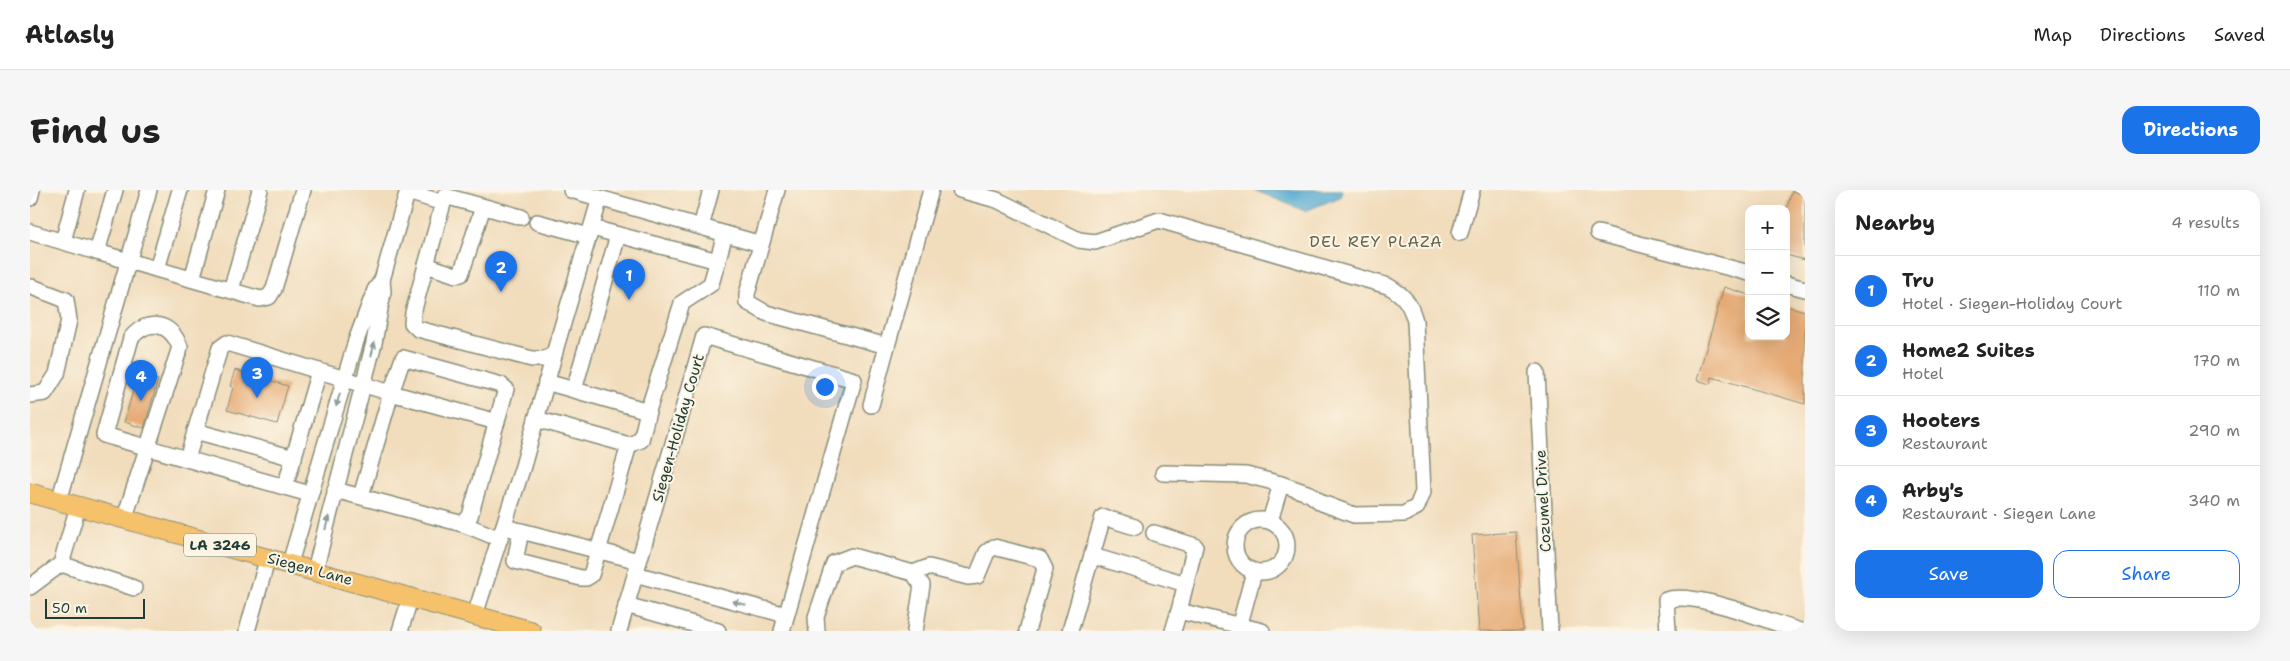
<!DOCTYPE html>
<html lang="en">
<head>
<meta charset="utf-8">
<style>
  :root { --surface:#fff; --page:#f6f6f6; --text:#222; --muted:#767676; --line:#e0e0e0; --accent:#1a73e8 }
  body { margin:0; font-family:"Shantell Sans",sans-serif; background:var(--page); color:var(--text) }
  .controls { position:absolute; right:15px; top:15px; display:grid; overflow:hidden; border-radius:10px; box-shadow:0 5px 20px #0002 }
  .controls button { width:45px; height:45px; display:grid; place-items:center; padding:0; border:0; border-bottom:1px solid var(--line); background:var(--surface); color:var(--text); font:25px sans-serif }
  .scale { position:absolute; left:15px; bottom:12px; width:100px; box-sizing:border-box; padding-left:5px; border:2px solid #1f3d34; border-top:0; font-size:14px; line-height:18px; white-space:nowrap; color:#1f3d34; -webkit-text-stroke:4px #fcf5e5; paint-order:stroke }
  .you { position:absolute; left:794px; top:196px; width:18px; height:18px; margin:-12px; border:4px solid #fff; border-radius:50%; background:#1a73e8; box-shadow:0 0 0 8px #1a73e833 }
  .badge { display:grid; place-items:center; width:32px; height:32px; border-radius:50%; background:var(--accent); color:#fff; font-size:16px; font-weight:700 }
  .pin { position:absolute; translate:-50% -41px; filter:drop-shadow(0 1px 2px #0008) }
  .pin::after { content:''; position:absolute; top:26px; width:18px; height:15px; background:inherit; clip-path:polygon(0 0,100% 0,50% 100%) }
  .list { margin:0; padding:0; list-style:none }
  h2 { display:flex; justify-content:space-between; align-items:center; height:65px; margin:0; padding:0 20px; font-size:21px }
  h2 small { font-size:16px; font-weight:400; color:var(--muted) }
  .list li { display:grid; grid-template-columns:32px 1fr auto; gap:15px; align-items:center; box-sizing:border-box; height:70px; padding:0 20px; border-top:1px solid var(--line) }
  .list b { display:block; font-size:19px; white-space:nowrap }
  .list p { margin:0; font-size:16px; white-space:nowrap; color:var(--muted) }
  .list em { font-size:16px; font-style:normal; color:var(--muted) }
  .actions { display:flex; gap:10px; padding:15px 20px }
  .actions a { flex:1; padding:11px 0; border:1px solid var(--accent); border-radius:15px; text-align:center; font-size:18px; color:var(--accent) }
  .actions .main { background:var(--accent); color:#fff }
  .icon { flex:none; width:28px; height:28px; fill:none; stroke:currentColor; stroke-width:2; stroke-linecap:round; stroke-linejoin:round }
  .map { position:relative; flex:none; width:1775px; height:441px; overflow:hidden; border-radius:15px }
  header { display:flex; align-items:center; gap:30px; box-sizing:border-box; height:70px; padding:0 25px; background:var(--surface); border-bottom:1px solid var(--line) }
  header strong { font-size:24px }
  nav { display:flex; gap:28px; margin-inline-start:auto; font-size:18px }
  .intro { display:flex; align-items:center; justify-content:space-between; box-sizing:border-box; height:120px; padding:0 30px }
  h1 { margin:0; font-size:35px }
  .button { padding:12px 22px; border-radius:15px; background:var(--accent); color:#fff; font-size:18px; font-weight:700 }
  main { display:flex; gap:30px; padding:0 30px }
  aside { flex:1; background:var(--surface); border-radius:15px; box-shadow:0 5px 20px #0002 }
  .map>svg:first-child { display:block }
</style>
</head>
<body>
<header>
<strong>Atlasly</strong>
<nav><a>Map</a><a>Directions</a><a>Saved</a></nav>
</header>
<div class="intro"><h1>Find us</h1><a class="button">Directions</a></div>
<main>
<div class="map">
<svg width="1775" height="441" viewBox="0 0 1775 441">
  <rect width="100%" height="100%" fill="#fcf5e5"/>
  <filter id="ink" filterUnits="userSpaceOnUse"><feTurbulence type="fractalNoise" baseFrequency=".02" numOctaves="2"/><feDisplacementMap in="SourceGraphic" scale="10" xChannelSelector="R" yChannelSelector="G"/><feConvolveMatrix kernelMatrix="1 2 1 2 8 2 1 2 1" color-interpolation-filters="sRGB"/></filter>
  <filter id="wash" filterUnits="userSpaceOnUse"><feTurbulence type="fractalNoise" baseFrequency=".0096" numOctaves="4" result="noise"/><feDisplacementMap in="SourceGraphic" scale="20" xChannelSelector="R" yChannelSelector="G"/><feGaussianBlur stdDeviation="1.12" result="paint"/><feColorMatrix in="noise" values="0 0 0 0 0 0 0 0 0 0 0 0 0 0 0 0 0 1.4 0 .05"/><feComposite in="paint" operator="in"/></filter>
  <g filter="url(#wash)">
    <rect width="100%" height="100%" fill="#f1dcbb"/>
    <!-- water -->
    <path fill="#56aad1" stroke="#3a7482" d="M1224,0H1312L1310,7L1275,21Z"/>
    <g id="blocks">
      <!-- building -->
      <g fill="#e6aa75">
        <path d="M1762,1L1775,5V70L1756,65V21Z"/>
        <path d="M1694,97L1719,105V146H1756V116L1775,121V214L1682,187L1680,194L1667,190Z"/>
        <path d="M205,180L258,196L247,234L197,220L203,197L200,196Z"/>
        <path d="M108,184L128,190L114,238L94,232Z"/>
        <path d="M1486,342L1493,441H1449L1442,345Z"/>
      </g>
    </g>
  </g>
  <g filter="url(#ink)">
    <use href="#blocks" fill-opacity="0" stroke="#888c78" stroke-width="1"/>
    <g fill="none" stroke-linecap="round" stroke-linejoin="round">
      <!-- minor casing -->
      <g stroke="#888c78" stroke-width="18">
        <g id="minor">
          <path d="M541,0L731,54"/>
          <path d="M747,0L717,104V112L736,123L857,156L901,0"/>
          <path d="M930,0L967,10L1049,50L1065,52L1129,30L1358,96C1374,105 1380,113 1385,131L1393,302L1387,317L1374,324L1324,325L1292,313L1280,304L1251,294L1240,331"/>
          <path d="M378,2L413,13"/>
          <path d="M0,8L2,0"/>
          <path d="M491,27L415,6L383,123L382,133L388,139L502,169H515L524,164L570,8"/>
          <path d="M507,32L559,46"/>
          <path d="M671,37L681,0"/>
          <path d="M562,38L688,71"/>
          <path d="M0,42L67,62L85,0"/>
          <path d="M1430,43L1442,0"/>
          <path d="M1568,43L1719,83"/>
          <path d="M33,51L47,0"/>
          <path d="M67,62L230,109L239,107L244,99L273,0"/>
          <path d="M396,75L426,85L431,84L453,17"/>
          <path d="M127,79L150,0"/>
          <path d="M162,89L187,0"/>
          <path d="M352,90L378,0"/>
          <path d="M1756,94L1775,99"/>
          <path d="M201,100L230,0"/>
          <path d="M1507,182L1520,441"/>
          <path d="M516,192L618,221L652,113L681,94L695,44"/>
          <path d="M544,200L588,45"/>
          <path d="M0,205L15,203L27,184L39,130L36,110L2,97"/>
          <path d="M841,215L857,156"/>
          <path d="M165,241L264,268"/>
          <path d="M599,255L611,250L618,221"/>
          <path d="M157,269L190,158L197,153L361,203L373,168L471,195L476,199L440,326L433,334L305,300"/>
          <path d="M1133,283L1216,285L1251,294"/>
          <path d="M255,297L289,181"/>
          <path d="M331,306L361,203L467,232"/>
          <path d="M29,311L119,0"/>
          <circle cx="1231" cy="356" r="26"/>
          <path d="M94,330L150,157C141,133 118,127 101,148L74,245C143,265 211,285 280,304"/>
          <path d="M433,334L470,349"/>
          <path d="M474,337L491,341L485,371L551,388H556L561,385L599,255L506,229"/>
          <path d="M491,341L609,371"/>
          <path d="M1124,343L1165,356L1149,421L1232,441"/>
          <path d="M1063,366L1156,394"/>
          <path d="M260,373L326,151L345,100L352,90L353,102L344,153L285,380"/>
          <path d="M31,374L104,398"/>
          <path d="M883,383L899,377L938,387L947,386L957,362L964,357L1010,369L1015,379L997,441"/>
          <path d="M605,384L756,425"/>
          <path d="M0,397L31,374L48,317"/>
          <path d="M596,415L688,441"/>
          <path d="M445,425L493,276L525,162"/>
          <path d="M217,441L238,367"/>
          <path d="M370,441L381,406"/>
          <path d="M589,441L674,146L824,190L752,441"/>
          <path d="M787,441L786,427L804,373L822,366L883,383L892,395L885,441"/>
          <path d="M1040,441L1073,327L1105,337"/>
          <path d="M1143,441L1149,421"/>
          <path d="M1208,441L1224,382"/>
          <path d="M1638,441L1636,410C1664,400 1740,432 1770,441"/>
        </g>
      </g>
      <!-- major casing -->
      <g stroke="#888c78" stroke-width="21">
        <path id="major" d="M0,303L501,441"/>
      </g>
      <!-- minor -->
      <use href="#minor" stroke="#fff" stroke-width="15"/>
      <!-- major -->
      <use href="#major" stroke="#f5c16b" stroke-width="19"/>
    </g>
    <!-- one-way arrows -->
    <defs><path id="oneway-solid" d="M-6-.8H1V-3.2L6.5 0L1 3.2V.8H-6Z" transform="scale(1.25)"/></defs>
    <g fill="#8f9e9a">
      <use href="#oneway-solid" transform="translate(343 159) rotate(-76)"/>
      <use href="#oneway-solid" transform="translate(308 210) rotate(106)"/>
      <use href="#oneway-solid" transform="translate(297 333) rotate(-76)"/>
      <use href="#oneway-solid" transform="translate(709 413) rotate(-165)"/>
    </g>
  </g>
  <g text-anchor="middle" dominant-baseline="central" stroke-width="4" stroke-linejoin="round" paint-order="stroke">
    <!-- shield labels -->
    <rect fill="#fcf5e5" stroke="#617469" stroke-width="1" x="154" y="343.5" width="72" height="23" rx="4"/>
    <g font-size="14" font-weight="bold" fill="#1f3d34">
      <text x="190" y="355">LA 3246</text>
    </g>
    <!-- street labels -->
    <g font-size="15" fill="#1f3d34" stroke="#fcf5e5">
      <text transform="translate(648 238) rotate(-74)">Siegen-Holiday Court</text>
      <text transform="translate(1513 311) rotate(-93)">Cozumel Drive</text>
      <text transform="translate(280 379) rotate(15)">Siegen Lane</text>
    </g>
    <!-- neighbourhood labels -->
    <g font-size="16" letter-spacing="1" fill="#65634b" stroke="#fcf5e5">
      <text x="1346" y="51">DEL REY PLAZA</text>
    </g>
  </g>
</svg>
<div class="controls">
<button>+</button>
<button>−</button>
<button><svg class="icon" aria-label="layers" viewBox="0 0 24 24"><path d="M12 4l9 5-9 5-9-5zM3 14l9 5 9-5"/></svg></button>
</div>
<div class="scale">50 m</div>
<div class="you"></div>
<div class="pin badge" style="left:599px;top:110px">1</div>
<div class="pin badge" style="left:471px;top:102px">2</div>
<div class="pin badge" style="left:227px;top:208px">3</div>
<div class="pin badge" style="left:111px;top:211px">4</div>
</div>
<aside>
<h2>Nearby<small>4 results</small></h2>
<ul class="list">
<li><span class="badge">1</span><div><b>Tru</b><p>Hotel · Siegen-Holiday Court</p></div><em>110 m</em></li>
<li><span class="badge">2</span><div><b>Home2 Suites</b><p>Hotel</p></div><em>170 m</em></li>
<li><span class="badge">3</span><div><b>Hooters</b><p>Restaurant</p></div><em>290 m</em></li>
<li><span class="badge">4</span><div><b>Arby's</b><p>Restaurant · Siegen Lane</p></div><em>340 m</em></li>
</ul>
<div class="actions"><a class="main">Save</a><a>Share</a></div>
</aside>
</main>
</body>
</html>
